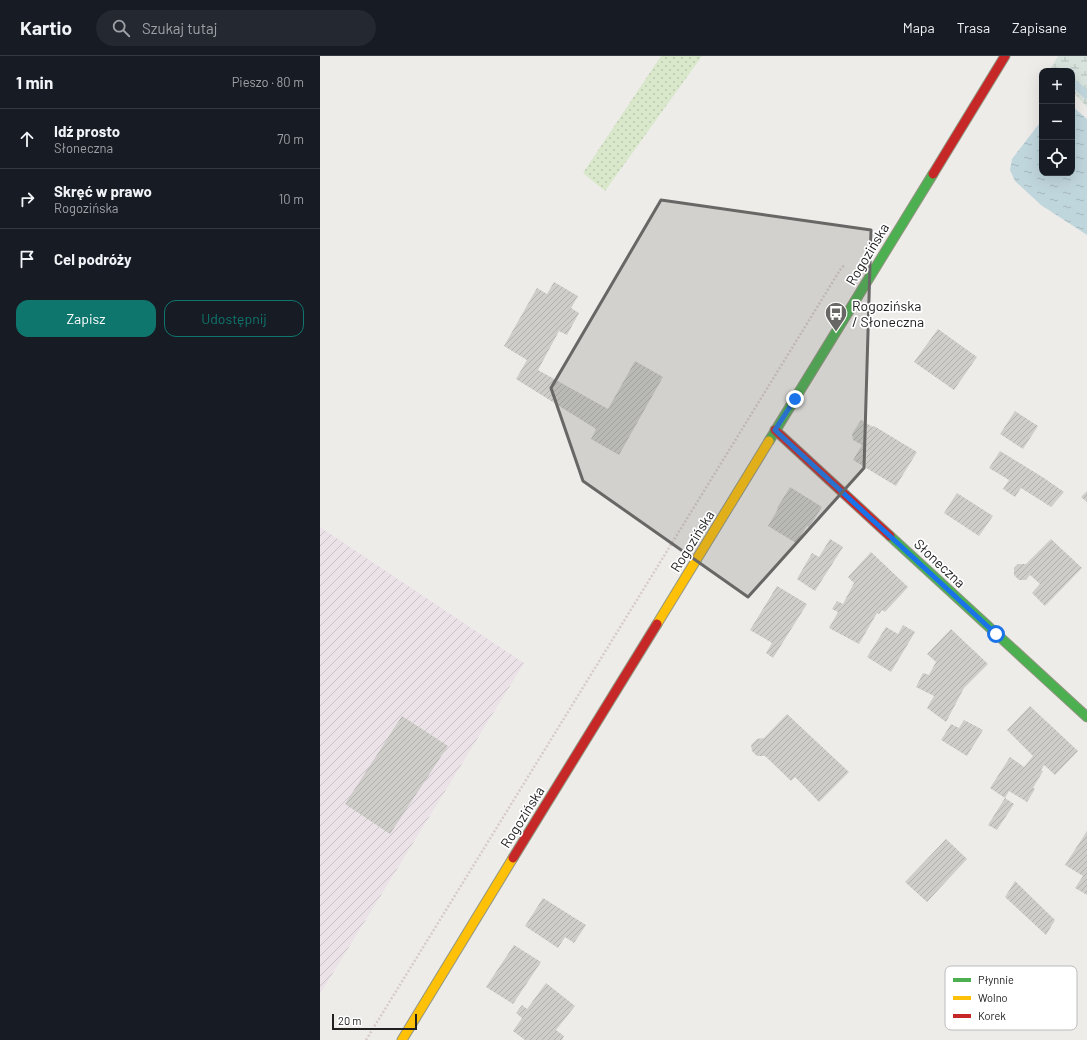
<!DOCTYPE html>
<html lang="pl">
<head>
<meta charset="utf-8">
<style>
  :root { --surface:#171b24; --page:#242831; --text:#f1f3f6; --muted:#9ea1a6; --line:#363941; --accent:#0f766e }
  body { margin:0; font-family:Barlow,sans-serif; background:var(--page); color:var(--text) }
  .controls { position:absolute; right:12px; top:12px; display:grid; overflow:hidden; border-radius:8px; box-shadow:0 4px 16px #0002 }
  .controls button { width:36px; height:36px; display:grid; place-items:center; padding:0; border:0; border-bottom:1px solid var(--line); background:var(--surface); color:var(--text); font:20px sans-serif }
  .scale { position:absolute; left:12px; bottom:10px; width:85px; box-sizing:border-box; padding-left:4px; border:2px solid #202020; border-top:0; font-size:11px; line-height:14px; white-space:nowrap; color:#202020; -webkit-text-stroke:3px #fff; paint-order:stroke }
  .stop { position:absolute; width:12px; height:12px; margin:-9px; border:3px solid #1a73e8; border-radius:50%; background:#fff }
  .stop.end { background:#1a73e8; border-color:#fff; box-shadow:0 1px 4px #0008 }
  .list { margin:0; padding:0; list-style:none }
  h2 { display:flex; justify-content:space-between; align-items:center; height:52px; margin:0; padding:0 16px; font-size:17px }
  h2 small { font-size:13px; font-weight:400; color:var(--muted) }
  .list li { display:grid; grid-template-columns:26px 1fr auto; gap:12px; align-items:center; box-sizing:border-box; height:60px; padding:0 16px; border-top:1px solid var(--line) }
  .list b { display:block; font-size:15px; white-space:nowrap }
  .list p { margin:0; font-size:13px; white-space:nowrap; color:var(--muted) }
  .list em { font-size:13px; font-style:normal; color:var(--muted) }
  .actions { display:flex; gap:8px; padding:12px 16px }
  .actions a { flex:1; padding:9px 0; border:1px solid var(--accent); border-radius:12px; text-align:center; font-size:14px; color:var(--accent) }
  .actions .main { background:var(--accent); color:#fff }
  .icon { flex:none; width:22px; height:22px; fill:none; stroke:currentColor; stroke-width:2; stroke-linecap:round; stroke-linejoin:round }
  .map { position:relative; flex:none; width:767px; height:984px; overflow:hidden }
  header { display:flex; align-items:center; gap:24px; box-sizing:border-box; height:56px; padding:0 20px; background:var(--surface); border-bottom:1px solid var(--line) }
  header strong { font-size:19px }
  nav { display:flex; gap:22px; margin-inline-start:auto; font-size:14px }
  .search { width:280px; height:36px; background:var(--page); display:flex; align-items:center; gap:10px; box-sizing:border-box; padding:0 14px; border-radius:22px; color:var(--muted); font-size:15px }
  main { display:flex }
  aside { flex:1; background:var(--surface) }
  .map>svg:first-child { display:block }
</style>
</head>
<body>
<header>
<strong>Kartio</strong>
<div class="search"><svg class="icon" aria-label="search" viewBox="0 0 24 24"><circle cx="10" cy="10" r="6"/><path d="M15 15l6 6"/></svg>Szukaj tutaj</div>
<nav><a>Mapa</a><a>Trasa</a><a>Zapisane</a></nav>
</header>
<main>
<aside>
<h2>1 min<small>Pieszo · 80 m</small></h2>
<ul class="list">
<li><svg class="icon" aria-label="ahead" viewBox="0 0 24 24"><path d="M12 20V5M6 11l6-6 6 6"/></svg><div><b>Idź prosto</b><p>Słoneczna</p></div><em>70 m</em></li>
<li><svg class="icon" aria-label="right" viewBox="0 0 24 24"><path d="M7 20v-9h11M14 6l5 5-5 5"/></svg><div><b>Skręć w prawo</b><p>Rogozińska</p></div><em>10 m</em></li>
<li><svg class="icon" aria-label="arrive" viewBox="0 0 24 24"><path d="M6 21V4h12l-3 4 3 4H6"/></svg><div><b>Cel podróży</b></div></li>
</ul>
<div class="actions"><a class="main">Zapisz</a><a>Udostępnij</a></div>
</aside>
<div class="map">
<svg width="767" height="984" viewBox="0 0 767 984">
  <defs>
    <pattern id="industrial-furrows" width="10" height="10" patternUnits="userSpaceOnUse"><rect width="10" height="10" fill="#eae2e7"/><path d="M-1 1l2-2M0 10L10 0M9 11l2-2" fill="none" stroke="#c8c2c6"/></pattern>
    <pattern id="grass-dots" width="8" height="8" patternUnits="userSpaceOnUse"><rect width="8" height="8" fill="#d9e8cb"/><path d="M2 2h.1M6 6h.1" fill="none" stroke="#bac7ae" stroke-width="1.8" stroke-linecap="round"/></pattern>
    <pattern id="wetland-marsh" width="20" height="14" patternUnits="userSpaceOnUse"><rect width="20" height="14" fill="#d8e3dd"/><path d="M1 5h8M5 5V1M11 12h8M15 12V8" fill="none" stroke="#b9c2bd"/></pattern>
    <pattern id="water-ripples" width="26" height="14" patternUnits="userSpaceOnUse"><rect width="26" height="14" fill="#c0d6dd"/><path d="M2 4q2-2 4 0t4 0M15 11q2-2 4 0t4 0" fill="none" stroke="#a5b7bd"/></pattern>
    <pattern id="building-hatch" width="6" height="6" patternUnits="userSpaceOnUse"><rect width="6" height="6" fill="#cecdca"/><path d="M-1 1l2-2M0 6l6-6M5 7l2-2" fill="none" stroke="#b1b0ad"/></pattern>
  </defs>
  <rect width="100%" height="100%" fill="#edece9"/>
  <!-- industrial -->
  <path fill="url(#industrial-furrows)" d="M0,471L204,607L0,938Z"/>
  <!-- grass -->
  <path fill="url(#grass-dots)" d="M341,0H382L285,135L263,117Z"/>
  <!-- wetland -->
  <path fill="url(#wetland-marsh)" d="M738,0H767V51L752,35V15H732L730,13Z"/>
  <!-- water -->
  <path fill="url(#water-ripples)" d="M752,50L767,63V179L721,149L695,125L690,114L692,103L722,64V117H752Z"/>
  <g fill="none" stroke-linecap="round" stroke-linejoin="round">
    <!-- stream -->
    <path stroke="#c0d6dd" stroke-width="8" d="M752,26L767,39"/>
  </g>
  <!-- building -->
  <g fill="url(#building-hatch)">
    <path d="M234,226L258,240L251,252L259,257L247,279L239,275L218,314L288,353L315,305L343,321L299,399L271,383L276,373L196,323L207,304L184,290L217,232L227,238Z"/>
    <path d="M618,273L657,301L634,334L594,306Z"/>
    <path d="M695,355L718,370L703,393L680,378Z"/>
    <path d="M541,364L553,371L554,370L597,396L576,430L533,404L542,389L533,384L532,378Z"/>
    <path d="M680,395L724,422L744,436L731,451L701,432L695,441L683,433L689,424L669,412Z"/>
    <path d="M470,431L502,451L489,471L487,470L476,487L448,470L458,453L457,452Z"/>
    <path d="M767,435V446L761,441Z"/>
    <path d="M637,437L673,460L659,480L624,457Z"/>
    <path d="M510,483L523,491L495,535L477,523L492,497L499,501Z"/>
    <path d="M731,483L762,512L725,550L712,537L720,528L710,519L706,524H699L694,519V512L698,508H706Z"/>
    <path d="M551,496L588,531L565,556L562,554L559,558L557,557L539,588L509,572L518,556L512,553L517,545L523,548L534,527L528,521Z"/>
    <path d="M457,530L487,548L453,602L446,597L452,587L430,574Z"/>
    <path d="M583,569L595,576L571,616L547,601L566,571L578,578Z"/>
    <path d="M631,573L668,608L644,632L626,666L607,652L614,640L596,631L603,617L609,619L616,606L607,598Z"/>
    <path d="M710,650L758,695L735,719L724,709L721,714L723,715L713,732L715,733L707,746L689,735L685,742L694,748L677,774L668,769L685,742L670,732L690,701L704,711L713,700L687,674Z"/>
    <path d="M467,658L529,716L499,746L475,721L471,725L445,700H437L432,695L431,689L437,683L444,682Z"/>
    <path d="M82,660L128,690L70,778L25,748Z"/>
    <path d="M644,664L663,674L647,700L621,684L631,668L639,672Z"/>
    <path d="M767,775V839L755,832L763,820L745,809Z"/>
    <path d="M626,783L647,803L607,846L585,826Z"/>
    <path d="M695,825L735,864L726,879L685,841Z"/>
    <path d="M223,842L266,869L254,887L245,881L238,892L205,870Z"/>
    <path d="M194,889L221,906L193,948L166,931Z"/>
    <path d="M226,927L255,950L236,974L244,980L242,984H205L193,975L202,962L196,957L202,949L207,953Z"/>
  </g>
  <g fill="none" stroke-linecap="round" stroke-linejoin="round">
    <!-- fast casing -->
    <g stroke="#939682" stroke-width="11">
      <g id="fast">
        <path d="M449,385L613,118"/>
        <path d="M570,480L767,661"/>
      </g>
    </g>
    <!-- slow casing -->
    <g stroke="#939682" stroke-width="11">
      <g id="slow">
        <path d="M337,568L449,385"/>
        <path d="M82,984L193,802"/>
      </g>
    </g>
    <!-- jam casing -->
    <g stroke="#939682" stroke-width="11">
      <g id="jam">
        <path d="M613,118L685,0"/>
        <path d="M455,374L570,480"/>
        <path d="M193,802L337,568"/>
      </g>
    </g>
    <!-- path -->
    <path stroke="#d6cbc9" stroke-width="2.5" stroke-dasharray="2 2" stroke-linecap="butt" d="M46,984L520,214L525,208"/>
    <!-- fast -->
    <use href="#fast" stroke="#4caf50" stroke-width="9"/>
    <!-- slow -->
    <use href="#slow" stroke="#ffc107" stroke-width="9"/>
    <!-- jam -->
    <use href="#jam" stroke="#c62828" stroke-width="9"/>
  </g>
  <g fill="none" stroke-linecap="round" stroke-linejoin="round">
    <!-- route -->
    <path stroke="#1a73e8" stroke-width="5" d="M475,343L455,374L676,578"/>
  </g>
  <!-- marked area -->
  <path fill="#686766" fill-opacity="0.2" stroke="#686766" stroke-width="3" stroke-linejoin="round" d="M341,144L551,174L544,412L428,541L263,425L231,332Z"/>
  <!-- icons -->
  <defs>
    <g id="bus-pin" transform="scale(1.15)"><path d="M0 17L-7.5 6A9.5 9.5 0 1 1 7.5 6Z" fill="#686766" stroke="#fff"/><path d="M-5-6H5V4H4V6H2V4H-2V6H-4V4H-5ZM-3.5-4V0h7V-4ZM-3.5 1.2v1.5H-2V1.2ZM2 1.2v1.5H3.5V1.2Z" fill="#fff"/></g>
  </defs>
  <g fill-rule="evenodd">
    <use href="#bus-pin" x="516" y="257"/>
  </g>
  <g text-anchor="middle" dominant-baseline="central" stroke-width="3.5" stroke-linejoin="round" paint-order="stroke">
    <!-- street labels -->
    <g font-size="14" fill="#202020" stroke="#fff">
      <text transform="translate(547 198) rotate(-59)">Rogozińska</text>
      <text transform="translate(372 485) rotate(-58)">Rogozińska</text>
      <text transform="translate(620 507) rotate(43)">Słoneczna</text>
      <text transform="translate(202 761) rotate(-58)">Rogozińska</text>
    </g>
    <!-- poi labels -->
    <g font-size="14" fill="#202020" stroke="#fff" text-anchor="start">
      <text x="532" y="249">Rogozińska<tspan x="532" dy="16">/ Słoneczna</tspan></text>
    </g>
  </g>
  <!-- legend -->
  <rect x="625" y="910" width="132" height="64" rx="6" fill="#fff" stroke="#bcbcbc" stroke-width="1"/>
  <rect x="633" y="922" width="18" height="4" fill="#4caf50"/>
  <rect x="633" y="940" width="18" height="4" fill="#ffc107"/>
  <rect x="633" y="958" width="18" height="4" fill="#c62828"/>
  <g font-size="11" fill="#202020">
    <text x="658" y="928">Płynnie</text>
    <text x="658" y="946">Wolno</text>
    <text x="658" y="964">Korek</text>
  </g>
</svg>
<div class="controls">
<button>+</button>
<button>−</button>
<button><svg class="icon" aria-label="locate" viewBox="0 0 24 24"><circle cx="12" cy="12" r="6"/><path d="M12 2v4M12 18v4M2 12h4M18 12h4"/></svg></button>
</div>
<div class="scale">20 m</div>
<div class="stop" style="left:676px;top:578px"></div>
<div class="stop end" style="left:475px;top:343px"></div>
</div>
</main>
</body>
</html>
